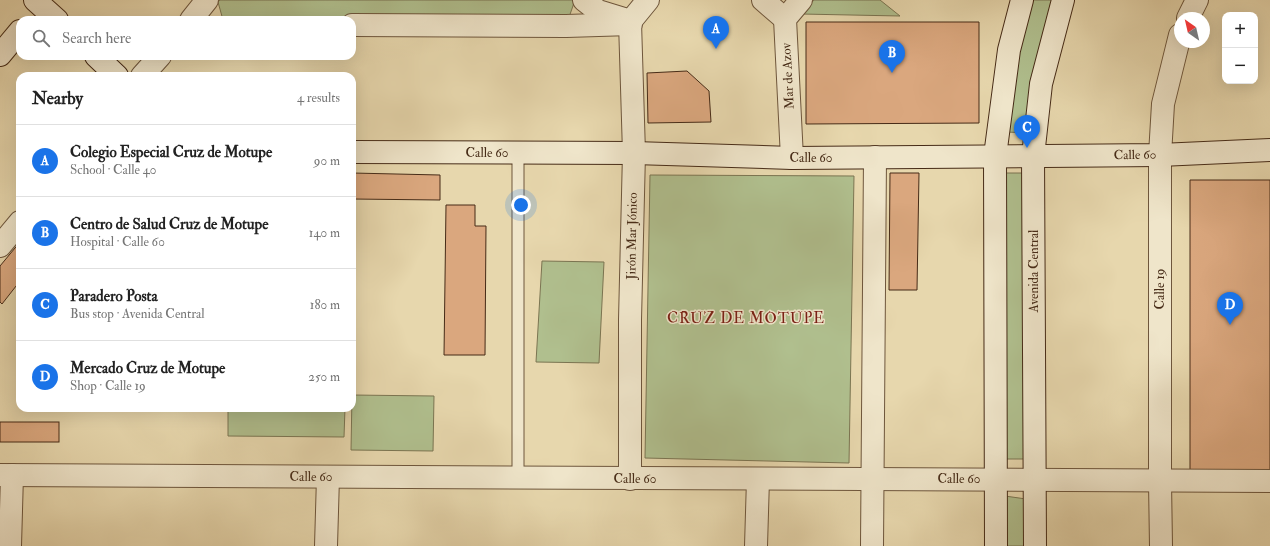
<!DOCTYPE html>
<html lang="en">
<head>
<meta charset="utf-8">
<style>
  :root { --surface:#fff; --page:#f6f6f6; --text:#222; --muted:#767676; --line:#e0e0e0; --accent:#1a73e8 }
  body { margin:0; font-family:"IM FELL Double Pica",serif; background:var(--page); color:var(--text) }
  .controls { position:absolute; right:12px; top:12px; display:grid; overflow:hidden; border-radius:8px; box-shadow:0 4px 16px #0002 }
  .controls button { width:36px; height:36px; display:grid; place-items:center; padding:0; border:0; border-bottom:1px solid var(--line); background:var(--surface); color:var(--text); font:20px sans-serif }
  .compass { position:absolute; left:1174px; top:12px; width:36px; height:36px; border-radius:50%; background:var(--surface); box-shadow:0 4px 16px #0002; rotate:326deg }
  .you { position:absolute; left:521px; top:205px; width:14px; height:14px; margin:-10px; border:3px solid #fff; border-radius:50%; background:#1a73e8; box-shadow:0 0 0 6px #1a73e833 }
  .badge { display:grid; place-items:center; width:26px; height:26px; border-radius:50%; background:var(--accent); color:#fff; font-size:13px; font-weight:700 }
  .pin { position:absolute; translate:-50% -33px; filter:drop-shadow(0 1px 2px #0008) }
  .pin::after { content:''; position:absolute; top:21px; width:14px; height:12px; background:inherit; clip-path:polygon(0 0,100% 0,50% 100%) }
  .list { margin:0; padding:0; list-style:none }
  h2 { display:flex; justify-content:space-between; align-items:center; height:52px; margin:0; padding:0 16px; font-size:17px }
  h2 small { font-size:13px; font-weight:400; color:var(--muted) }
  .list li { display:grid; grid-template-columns:26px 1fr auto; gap:12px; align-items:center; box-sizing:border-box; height:72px; padding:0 16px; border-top:1px solid var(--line) }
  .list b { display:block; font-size:15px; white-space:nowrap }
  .list p { margin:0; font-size:13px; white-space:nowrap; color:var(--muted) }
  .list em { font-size:13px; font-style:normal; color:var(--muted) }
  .icon { flex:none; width:22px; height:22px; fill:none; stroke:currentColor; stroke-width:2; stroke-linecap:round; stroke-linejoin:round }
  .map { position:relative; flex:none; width:1270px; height:546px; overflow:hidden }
  .search { position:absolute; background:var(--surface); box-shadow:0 4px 16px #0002; left:16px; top:16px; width:340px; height:44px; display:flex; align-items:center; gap:10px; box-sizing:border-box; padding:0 14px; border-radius:12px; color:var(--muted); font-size:15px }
  .panel { position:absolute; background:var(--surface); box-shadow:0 4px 16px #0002; left:16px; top:72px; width:340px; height:340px; border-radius:12px }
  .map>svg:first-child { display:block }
</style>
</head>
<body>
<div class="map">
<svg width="1270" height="546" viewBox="0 0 1270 546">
  <rect width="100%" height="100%" fill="#e7d7ad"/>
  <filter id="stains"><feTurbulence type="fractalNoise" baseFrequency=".005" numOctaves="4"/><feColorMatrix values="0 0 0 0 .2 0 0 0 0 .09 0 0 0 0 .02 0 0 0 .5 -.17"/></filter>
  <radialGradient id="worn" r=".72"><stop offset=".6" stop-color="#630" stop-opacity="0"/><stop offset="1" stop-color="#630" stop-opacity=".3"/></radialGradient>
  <!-- green -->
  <g fill="#b0bf8e" stroke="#7b7552">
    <path d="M220,0H575L566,26L352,20H223L218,2Z"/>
    <path d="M814,0H880L900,16L801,14Z"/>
    <path d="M1028,0H1054L1047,17L1031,133L1006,132Z"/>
    <path d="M1004,173H1027L1025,459H1004Z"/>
    <path d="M650,175L854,176L849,463L645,458Z"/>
    <path d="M542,261L604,262L599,363L536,362Z"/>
    <path d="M352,395L434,396L433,451L351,450Z"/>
    <path d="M228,408H345L344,437L228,436Z"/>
    <path d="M1005,496L1026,499V546H1005Z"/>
  </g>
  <!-- building -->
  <g fill="#daa77e" stroke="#462b17">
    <path d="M806,22H979V123L806,124Z"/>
    <path d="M687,71L709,91L711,122L648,123L647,73Z"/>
    <path d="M352,173L440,175V200L352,199Z"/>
    <path d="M890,173H919L917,290H889Z"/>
    <path d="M1190,180H1270V470L1190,471Z"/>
    <path d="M446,205H475V226H486L485,355H444Z"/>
    <path d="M20,242V281L2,304L0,302V266Z"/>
    <rect x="0" y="422" width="59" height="20"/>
  </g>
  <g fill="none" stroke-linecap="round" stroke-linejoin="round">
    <!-- lane casing -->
    <g stroke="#6e563c" stroke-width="13">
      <path id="lane" d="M518,478V153"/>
    </g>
    <!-- street casing -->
    <g stroke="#6e563c" stroke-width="24">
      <g id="street">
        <path d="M584,0L598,11L624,19"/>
        <path d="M763,0L785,19"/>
        <path d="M1188,18L1197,0"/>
        <path d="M191,20L207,0"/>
        <path d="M352,25L566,26L631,24"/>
        <path d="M142,76L160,56"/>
        <path d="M792,158L785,19L801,0"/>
        <path d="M0,246L20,222"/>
        <path d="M0,475L1270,481"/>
        <path d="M630,479V320L634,153L630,22L648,0"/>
        <path d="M10,546L12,475"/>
        <path d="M326,546L328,477"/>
        <path d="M756,546L758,479"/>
        <path d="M872,546L875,157"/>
        <path d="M1161,546L1160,481V155L1163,104L1180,35"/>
      </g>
    </g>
    <!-- secondary casing -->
    <g stroke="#462b17" stroke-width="24">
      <g id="secondary">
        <path d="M35,0L57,20"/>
        <path d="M0,55L20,31"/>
        <path d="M96,56L117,76"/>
        <path d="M352,152L634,153L792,158L1160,155L1270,150"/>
        <path d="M996,546L995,156L1009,50L1022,0"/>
        <path d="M1035,546L1033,156L1041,84L1063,0"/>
      </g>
    </g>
    <!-- lane -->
    <use href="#lane" stroke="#efe5ca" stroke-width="11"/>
    <!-- street -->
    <use href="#street" stroke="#efe5ca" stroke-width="22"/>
    <!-- secondary -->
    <use href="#secondary" stroke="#efe5ca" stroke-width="22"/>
  </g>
  <g text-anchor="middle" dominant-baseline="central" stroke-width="3" stroke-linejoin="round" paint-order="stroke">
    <!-- street labels -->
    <g font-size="13" fill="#462b17" stroke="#efe5ca">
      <text transform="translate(788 76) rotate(-93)">Mar de Azov</text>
      <text x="487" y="153">Calle 60</text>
      <text transform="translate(1135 155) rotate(-1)">Calle 60</text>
      <text x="811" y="158">Calle 60</text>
      <text transform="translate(632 236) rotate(-89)">Jirón Mar Jónico</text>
      <text transform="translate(1034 271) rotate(-90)">Avenida Central</text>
      <text transform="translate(1160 289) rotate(-90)">Calle 19</text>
      <text x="311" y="477">Calle 60</text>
      <text x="635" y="479">Calle 60</text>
      <text x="959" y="479">Calle 60</text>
    </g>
    <!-- quarter labels -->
    <g font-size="15" letter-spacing="1" fill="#7a1f14" stroke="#efe5ca">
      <text x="746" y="318">CRUZ DE MOTUPE</text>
    </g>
  </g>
  <rect width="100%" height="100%" filter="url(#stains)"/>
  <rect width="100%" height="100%" fill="url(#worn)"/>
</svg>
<div class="controls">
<button>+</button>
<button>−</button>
</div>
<svg class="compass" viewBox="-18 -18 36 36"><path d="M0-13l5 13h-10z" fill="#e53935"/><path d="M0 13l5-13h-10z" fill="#767676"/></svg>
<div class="you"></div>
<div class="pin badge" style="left:716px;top:49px">A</div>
<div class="pin badge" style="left:892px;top:73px">B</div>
<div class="pin badge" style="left:1027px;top:148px">C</div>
<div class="pin badge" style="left:1230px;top:325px">D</div>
<div class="search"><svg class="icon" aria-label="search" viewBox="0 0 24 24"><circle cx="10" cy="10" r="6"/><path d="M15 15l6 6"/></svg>Search here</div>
<section class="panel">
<h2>Nearby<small>4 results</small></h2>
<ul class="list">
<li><span class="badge">A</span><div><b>Colegio Especial Cruz de Motupe</b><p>School · Calle 40</p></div><em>90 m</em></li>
<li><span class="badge">B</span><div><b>Centro de Salud Cruz de Motupe</b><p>Hospital · Calle 60</p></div><em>140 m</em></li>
<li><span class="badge">C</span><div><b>Paradero Posta</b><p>Bus stop · Avenida Central</p></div><em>180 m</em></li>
<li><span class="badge">D</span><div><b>Mercado Cruz de Motupe</b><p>Shop · Calle 19</p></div><em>250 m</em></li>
</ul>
</section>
</div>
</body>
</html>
